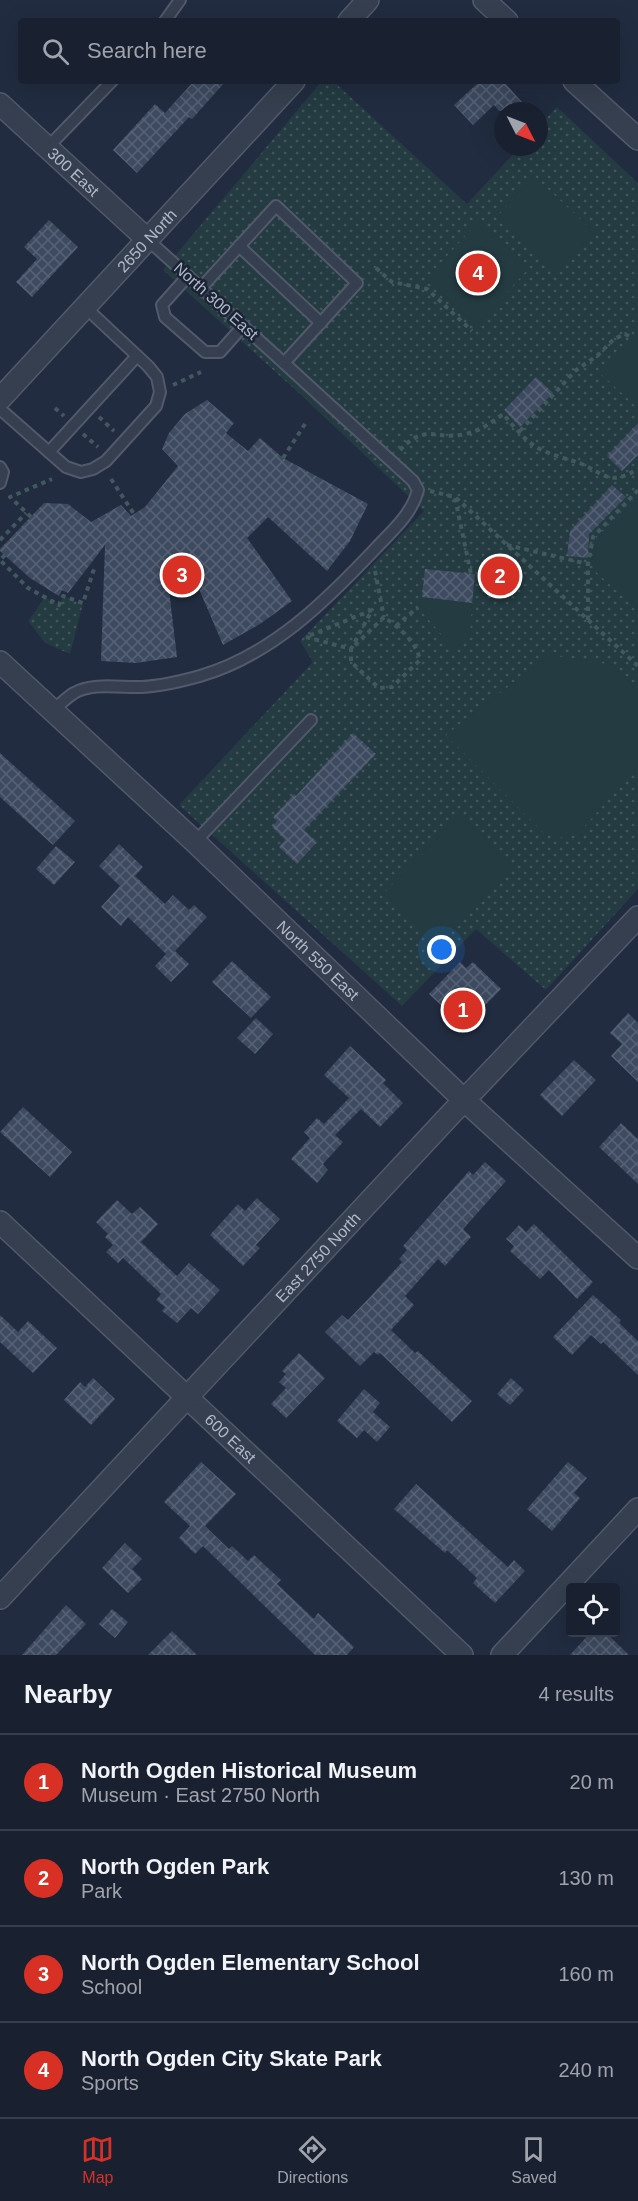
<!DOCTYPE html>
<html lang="en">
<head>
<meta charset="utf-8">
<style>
  :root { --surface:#192130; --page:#222938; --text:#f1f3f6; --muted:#9fa3ab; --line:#373e4c; --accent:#d93025 }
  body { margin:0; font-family:Arial,sans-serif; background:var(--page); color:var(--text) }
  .controls { position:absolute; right:18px; bottom:18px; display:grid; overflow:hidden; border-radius:6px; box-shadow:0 6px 24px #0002 }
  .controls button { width:54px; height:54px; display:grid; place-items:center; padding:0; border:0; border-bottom:2px solid var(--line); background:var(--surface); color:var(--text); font:30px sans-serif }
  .compass { position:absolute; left:494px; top:102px; width:54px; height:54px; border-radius:50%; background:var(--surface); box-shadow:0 6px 24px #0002; rotate:132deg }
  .you { position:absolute; left:442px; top:950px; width:21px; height:21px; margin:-15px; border:4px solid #fff; border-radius:50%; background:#1a73e8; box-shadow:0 0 0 9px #1a73e833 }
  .badge { display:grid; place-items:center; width:39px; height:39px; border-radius:50%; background:var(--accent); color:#fff; font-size:20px; font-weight:700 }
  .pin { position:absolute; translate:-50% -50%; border:3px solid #fff; box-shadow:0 2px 6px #0006 }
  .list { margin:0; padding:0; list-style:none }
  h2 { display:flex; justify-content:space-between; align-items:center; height:78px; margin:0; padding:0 24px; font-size:26px }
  h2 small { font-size:20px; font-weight:400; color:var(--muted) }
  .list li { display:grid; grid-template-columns:39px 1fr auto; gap:18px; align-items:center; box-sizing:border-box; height:96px; padding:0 24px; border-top:2px solid var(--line) }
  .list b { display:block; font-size:22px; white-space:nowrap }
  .list p { margin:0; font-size:20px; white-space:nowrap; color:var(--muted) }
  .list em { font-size:20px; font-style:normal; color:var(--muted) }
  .icon { flex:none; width:33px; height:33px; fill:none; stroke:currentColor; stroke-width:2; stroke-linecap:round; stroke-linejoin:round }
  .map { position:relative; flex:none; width:638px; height:1655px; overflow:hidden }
  .search { position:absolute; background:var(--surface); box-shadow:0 6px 24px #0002; left:18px; right:18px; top:18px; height:66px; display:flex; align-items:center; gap:15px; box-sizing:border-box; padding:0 21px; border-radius:6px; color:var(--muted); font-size:22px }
  .sheet { height:462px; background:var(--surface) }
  nav { display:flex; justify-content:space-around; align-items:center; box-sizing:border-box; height:84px; border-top:2px solid var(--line); background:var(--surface); font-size:16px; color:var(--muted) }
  nav a { display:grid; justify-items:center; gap:3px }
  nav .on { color:var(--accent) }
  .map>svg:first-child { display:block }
</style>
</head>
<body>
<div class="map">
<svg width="638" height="1655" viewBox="0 0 638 1655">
  <defs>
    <pattern id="park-dots" width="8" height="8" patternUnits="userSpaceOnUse" patternTransform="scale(1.5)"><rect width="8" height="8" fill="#233b41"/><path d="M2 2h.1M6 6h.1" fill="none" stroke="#41555b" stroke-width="1.8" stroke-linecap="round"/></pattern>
    <pattern id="building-cross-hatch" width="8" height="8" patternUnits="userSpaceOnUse" patternTransform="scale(1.5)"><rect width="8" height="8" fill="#3d4a5f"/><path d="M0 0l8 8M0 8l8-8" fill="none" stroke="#576275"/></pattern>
  </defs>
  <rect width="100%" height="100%" fill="#212c40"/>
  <!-- park -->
  <g fill="url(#park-dots)">
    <path d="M322,81H333L467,204L520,147H539V126L557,107L638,183V889L546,990L476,929L402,1006L179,805L313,662L300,641L424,511L301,395L163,270Z"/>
    <path d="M63,596L83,604L70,654L45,643L28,621L45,597L59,605Z"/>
  </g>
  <!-- pitch -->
  <g fill="#233b41">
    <path d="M534,176L594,232L556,273L496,218Z"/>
    <path d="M479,221L530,267L477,325L426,279Z"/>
    <path d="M638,332V408L601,374Z"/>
    <path d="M638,495V611L593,569L596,538Z"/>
    <path d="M422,597L472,603L470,635L454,649L416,605Z"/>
    <path d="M549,655L613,665L638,692V765L578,834L559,838L545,834L446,735Z"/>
    <path d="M460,815L514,867L438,945L384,893Z"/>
  </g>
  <!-- building -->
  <g fill="url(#building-cross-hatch)">
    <path d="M194,81H226L192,119L189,117L137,173L113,150L155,104L165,113Z"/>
    <path d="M480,81H503L530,111H499L494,105L473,125L454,105Z"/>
    <path d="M49,220L78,247L32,297L16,282L37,259L24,247Z"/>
    <path d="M536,377L553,393L520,427L504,410Z"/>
    <path d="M207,400L234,423L226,433L248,451L260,438L283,458L368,504L350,541L327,571L268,517L247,538L292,601L260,624L223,645L193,575L168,582L177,657L136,663L101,661L105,545L68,593L62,590L59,596L30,578L0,551V549L44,503L68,504L91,522L121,505L131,516L145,507L178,466L162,449L169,433L185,414Z"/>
    <path d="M638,423V455L622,471L607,456Z"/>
    <path d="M612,485L626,497L589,534L588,558L567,556L570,531Z"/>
    <path d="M425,569L475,574L472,603L422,597Z"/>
    <path d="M353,733L376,754L304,830L317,842L297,864L279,847L285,840L272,827L277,821L273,817L294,794L296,796Z"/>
    <path d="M0,753L75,821L53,845L0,797Z"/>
    <path d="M119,844L143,867L135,876L165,904L173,895L189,910L194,905L207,917L175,951L189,964L171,982L155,966L166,954L128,917L121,926L101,907L120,886L99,866Z"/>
    <path d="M56,846L75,862L54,885L36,869Z"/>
    <path d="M232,961L271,997L251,1018L212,982Z"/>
    <path d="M460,962L466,968L473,962L501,989L464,1027L429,994Z"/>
    <path d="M628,1013L638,1023V1082L611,1056L622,1044L610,1033Z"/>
    <path d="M256,1018L273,1034L255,1054L237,1038Z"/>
    <path d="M350,1046L386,1080L383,1083L403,1103L380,1127L361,1109L335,1135L343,1142L323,1164L328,1170L317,1183L291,1159L310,1138L304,1132L317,1118L324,1124L349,1098L324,1075Z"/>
    <path d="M574,1060L596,1080L562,1116L540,1095Z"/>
    <path d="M23,1107L72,1152L50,1177L0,1132Z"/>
    <path d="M621,1123L638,1139V1184L599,1147Z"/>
    <path d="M485,1162L506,1181L463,1229L471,1237L445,1266L438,1259L405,1296L414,1305L391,1330L415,1353L418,1351L472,1401L452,1422L380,1353L378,1355L374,1352L360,1366L325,1332L342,1315L348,1320L372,1295L402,1262L399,1259L407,1250L403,1246L469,1171L473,1175Z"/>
    <path d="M257,1198L280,1219L256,1245L260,1248L243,1266L210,1235L238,1204L245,1211Z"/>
    <path d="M117,1200L132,1214L140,1207L158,1224L141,1242L177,1276L189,1263L220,1290L198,1314L191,1308L177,1323L162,1311L165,1307L156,1300L161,1294L123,1258L118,1263L106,1252L113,1245L105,1237L108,1234L96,1222Z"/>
    <path d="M534,1224L593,1282L577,1299L549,1270L540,1279L510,1251L514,1246L506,1239L519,1225L526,1232Z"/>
    <path d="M593,1295L621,1320L619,1323L638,1341V1375L603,1342L601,1344L591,1335L572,1355L553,1337Z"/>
    <path d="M0,1315L18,1332L28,1321L57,1348L33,1373L0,1342Z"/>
    <path d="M299,1353L325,1378L286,1418L271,1404L286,1388L279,1382L286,1374L282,1371Z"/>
    <path d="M93,1378L115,1399L91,1425L64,1400L80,1382L85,1387Z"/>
    <path d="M511,1378L524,1390L510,1405L497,1394Z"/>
    <path d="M364,1389L380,1403L373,1412L390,1427L377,1442L364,1430L357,1438L337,1421Z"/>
    <path d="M201,1462L236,1494L205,1526L229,1549L232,1546L248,1561L254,1555L281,1580L277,1584L314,1619L318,1613L354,1647L347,1655H315L203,1546L195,1554L179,1538L190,1526L164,1502Z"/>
    <path d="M568,1462L587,1478L574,1493L580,1498L552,1531L527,1509Z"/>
    <path d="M416,1484L508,1567L514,1560L525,1571L495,1603L473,1583L477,1578L447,1550L445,1553L394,1509Z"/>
    <path d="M125,1543L142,1559L132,1569L142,1579L128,1593L102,1568Z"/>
    <path d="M66,1605L86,1624L56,1655H22Z"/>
    <path d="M112,1609L128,1622L115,1638L99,1624Z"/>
    <path d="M172,1631L197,1655H148Z"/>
    <path d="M591,1632H605L629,1655H570Z"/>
  </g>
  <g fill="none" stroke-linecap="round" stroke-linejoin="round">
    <!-- service casing -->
    <g stroke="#51596a" stroke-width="14">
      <g id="service">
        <path d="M165,21L180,0"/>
        <path d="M48,147L112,81"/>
        <path d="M148,240L284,363"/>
        <path d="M239,246L321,323"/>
        <path d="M188,276L162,305L165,317L205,352H220L243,326"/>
        <path d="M0,409L66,467L81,472L93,469L106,461L156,406L160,392L157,377L148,366L85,307"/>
        <path d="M49,452L137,356"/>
        <path d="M0,467L3,472L0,483"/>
        <path d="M53,711C59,705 66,698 74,693C93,682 121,688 142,687C160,686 182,681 200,676C272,655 326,601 376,548C392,531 412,514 418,490L413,481L284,363L357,283L276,206L201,288"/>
        <path d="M195,842L311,720"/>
      </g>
    </g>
    <!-- minor casing -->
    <g stroke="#51596a" stroke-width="24">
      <g id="minor">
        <path d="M484,0L507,21"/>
        <path d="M349,21L368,0"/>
        <path d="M574,81L638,139"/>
        <path id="s1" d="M0,104L148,240"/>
        <path id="s2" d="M0,399L294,81"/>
        <path id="s3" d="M0,662L195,842L464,1100L638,1258"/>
        <path id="s4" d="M0,1222L462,1655"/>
        <path id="s5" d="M0,1598L450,1115L638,917"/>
        <path d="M502,1655L638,1509"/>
      </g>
    </g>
    <!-- path -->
    <g stroke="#41585e" stroke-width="4" stroke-dasharray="4.5 4.5" stroke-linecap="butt">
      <path d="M376,268L392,282L427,289L472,331"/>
      <path d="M173,385L201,372"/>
      <path d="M55,408L64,416"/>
      <path d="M99,417L114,431"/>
      <path d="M520,431L575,371L598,355L614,339L625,334L633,338"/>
      <path d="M83,434L98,447"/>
      <path d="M400,450C427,422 435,441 465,434C480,431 491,423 503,414C512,424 522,437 533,445C548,455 566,458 582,464C606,475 610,486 638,469"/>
      <path d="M283,458L305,424"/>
      <path d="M111,479L134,514"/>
      <path d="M430,491L455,497L638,666"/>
      <path d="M455,498L471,574"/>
      <path d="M31,517L10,497L52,479"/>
      <path d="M0,540L26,513"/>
      <path d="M507,545L588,564"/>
      <path d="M5,555L0,560L28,588L59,605L63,596L83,603L94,569"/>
      <path d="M375,571L384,617"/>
      <path d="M588,620V564L593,537L638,490"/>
      <path d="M396,626L418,607"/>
      <path d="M306,637L351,649V662L379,688L392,687L420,660C416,641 398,627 384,617L351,649L372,610L306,637"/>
    </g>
    <!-- service -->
    <use href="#service" stroke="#363f4f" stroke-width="10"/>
    <!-- minor -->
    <use href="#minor" stroke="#363f4f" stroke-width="21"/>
  </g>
  <g text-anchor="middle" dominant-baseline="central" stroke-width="5" stroke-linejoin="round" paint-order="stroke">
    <!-- street labels -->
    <g font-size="16" fill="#b1b9cb" stroke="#1b2434">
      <text stroke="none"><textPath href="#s1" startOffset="100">300 East</textPath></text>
      <text stroke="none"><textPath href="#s2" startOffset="216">2650 North</textPath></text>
      <text transform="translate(216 301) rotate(42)">North 300 East</text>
      <text stroke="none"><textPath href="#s3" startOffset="436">North 550 East</textPath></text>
      <text stroke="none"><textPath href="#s5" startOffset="466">East 2750 North</textPath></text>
      <text stroke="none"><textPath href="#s4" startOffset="316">600 East</textPath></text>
    </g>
  </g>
</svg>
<div class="controls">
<button><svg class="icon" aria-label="locate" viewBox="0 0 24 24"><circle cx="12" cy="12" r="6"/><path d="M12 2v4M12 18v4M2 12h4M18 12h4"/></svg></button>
</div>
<svg class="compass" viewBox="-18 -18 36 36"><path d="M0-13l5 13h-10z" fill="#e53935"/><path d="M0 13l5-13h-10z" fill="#9fa3ab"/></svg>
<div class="you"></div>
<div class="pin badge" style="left:463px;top:1010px">1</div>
<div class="pin badge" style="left:500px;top:576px">2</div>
<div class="pin badge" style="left:182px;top:575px">3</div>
<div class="pin badge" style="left:478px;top:273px">4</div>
<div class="search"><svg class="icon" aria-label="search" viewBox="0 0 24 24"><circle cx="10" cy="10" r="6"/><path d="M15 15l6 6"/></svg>Search here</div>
</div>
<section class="sheet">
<h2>Nearby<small>4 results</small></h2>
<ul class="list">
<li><span class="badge">1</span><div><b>North Ogden Historical Museum</b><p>Museum · East 2750 North</p></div><em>20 m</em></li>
<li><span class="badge">2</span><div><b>North Ogden Park</b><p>Park</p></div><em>130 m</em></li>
<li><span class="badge">3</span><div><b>North Ogden Elementary School</b><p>School</p></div><em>160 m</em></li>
<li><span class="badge">4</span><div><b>North Ogden City Skate Park</b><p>Sports</p></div><em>240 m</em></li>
</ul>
</section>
<nav>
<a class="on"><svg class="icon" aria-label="map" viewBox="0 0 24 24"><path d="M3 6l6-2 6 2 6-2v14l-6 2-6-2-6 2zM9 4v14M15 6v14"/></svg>Map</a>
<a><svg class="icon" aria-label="directions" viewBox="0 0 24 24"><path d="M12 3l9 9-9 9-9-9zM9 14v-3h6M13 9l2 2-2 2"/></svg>Directions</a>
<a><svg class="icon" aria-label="saved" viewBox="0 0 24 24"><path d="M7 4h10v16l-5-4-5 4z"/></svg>Saved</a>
</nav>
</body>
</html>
